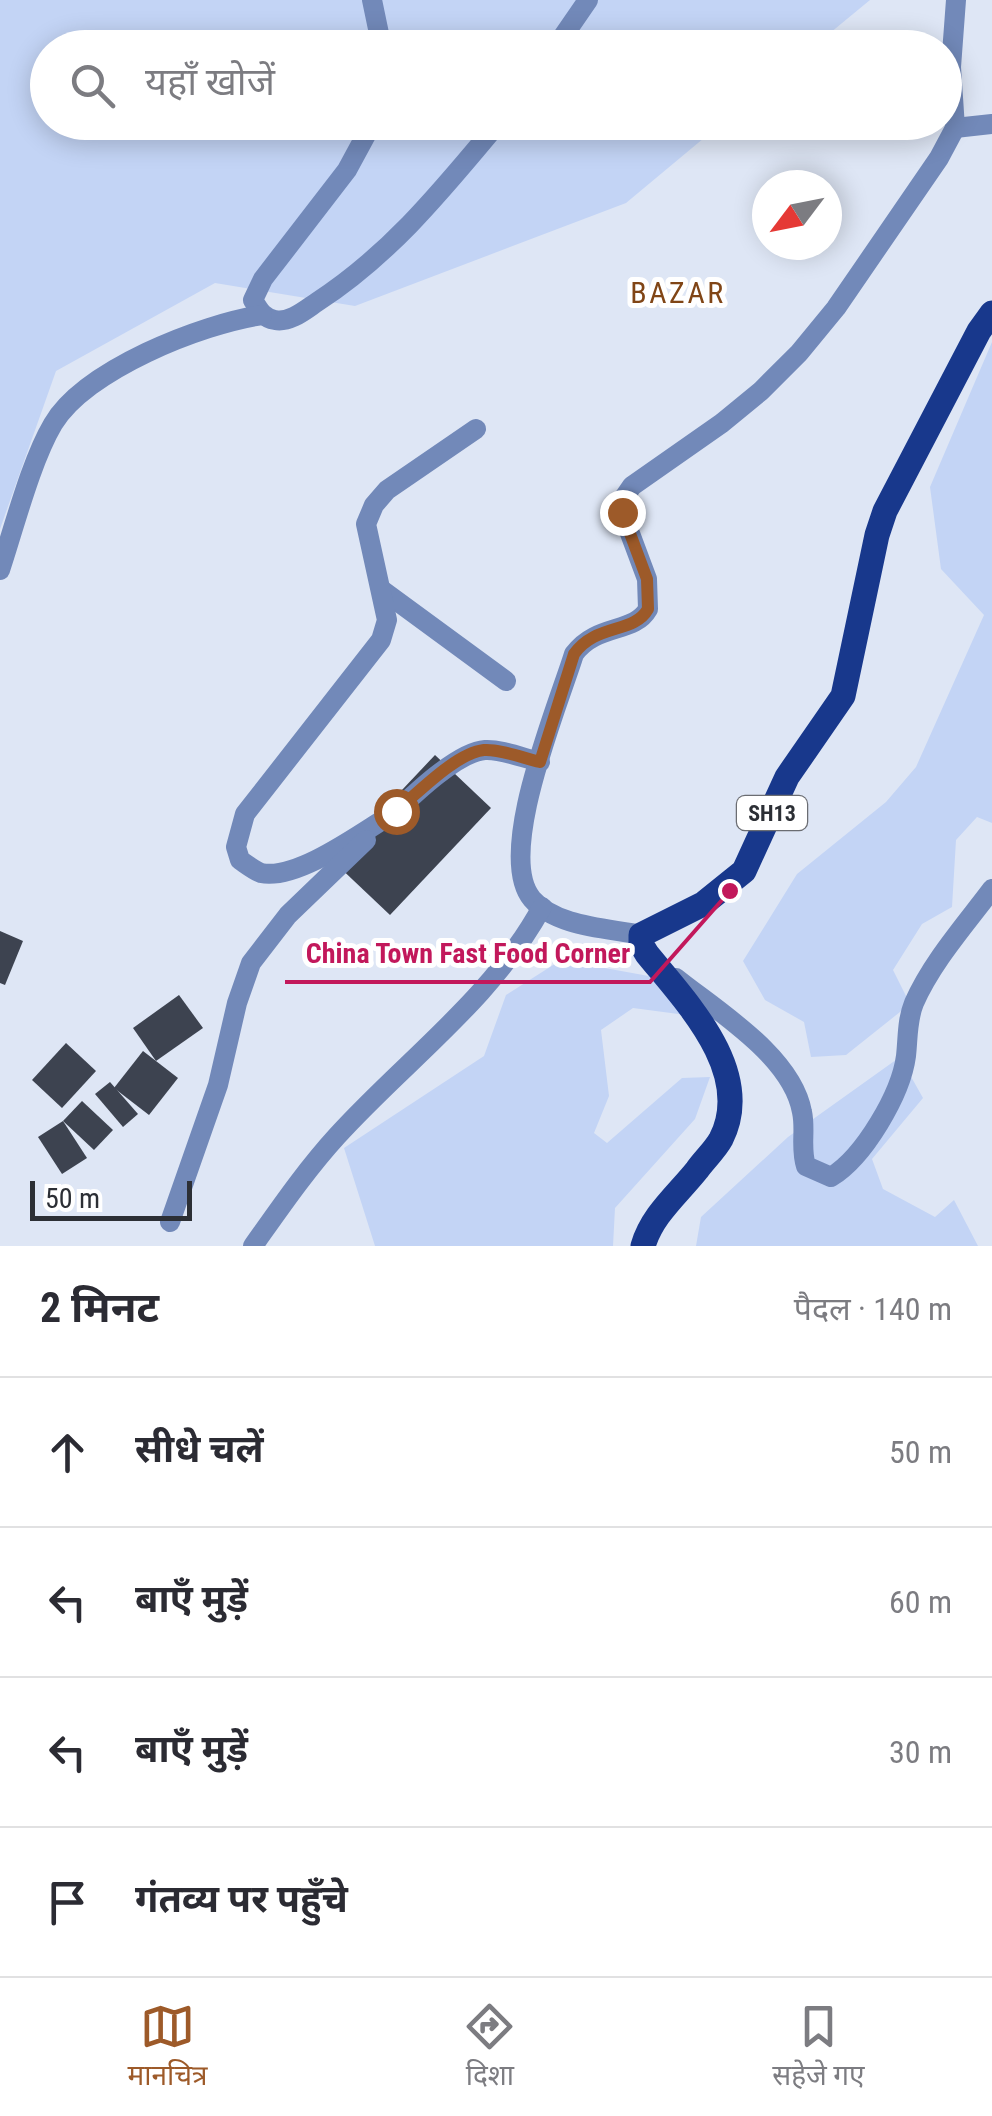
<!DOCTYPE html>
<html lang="hi">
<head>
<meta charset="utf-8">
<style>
  :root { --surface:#fff; --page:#f2f2f3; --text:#2b2b33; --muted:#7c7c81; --line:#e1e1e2; --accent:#9d5a29 }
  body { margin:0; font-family:"Roboto Condensed","Noto Sans Devanagari",sans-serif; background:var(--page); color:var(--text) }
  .compass { position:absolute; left:752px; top:170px; width:90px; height:90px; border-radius:50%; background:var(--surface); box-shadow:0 5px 25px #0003; rotate:238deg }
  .scale { position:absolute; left:30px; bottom:25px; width:162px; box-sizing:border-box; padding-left:10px; border:5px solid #2c2f35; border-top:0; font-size:28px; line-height:35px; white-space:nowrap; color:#2c2f35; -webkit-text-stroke:8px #fff; paint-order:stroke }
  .stop { position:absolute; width:30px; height:30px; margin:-22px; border:8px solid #9d5a29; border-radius:50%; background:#fff }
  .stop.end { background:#9d5a29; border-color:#fff; box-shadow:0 2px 10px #0008 }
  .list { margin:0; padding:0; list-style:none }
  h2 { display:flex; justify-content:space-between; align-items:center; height:130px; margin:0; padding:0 40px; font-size:42px }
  h2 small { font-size:32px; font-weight:400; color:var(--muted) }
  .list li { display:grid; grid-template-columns:65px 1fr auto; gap:30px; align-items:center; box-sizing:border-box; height:150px; padding:0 40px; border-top:2px solid var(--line) }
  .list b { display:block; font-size:38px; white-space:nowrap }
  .list em { font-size:32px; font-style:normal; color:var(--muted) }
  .icon { flex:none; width:55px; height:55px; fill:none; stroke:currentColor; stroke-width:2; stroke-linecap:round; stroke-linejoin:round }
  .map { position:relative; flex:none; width:992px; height:1246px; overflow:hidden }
  .search { position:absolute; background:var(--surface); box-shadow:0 5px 25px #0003; left:30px; right:30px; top:30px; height:110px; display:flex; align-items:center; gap:25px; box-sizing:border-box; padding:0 35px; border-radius:55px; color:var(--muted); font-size:38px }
  .sheet { height:730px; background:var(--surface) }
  nav { display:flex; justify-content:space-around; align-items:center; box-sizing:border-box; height:140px; border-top:2px solid var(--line); background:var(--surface); font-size:28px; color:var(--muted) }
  nav a { display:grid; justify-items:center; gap:5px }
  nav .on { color:var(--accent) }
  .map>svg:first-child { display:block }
</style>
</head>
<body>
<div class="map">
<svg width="992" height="1246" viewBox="0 0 992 1246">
  <rect width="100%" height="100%" fill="#dee6f5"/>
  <!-- green -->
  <g fill="#c3d4f5">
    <path d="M0,0H870L813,47L48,48V122L722,123L626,203L355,306L215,283L56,371L0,529Z"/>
    <path d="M992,342V823L977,817L956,840L952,907L922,924L893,970L910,1004L846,1055L811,1057L804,1022L765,1000L743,961L797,874L886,802L916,767L984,615L941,569L930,487Z"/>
    <path d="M561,960L665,979L701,1017L633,1008L601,1030L609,1096L594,1133L607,1143L682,1078L710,1077L695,1119L615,1208L613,1246H375L344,1148L484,1056L506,995Z"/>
    <path d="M900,1057L923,1098L872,1159L883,1189L935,1217L954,1200L978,1246H696L701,1217L788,1137Z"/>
  </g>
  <!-- building -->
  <g fill="#3d4350">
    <path d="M435,755L491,808L390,915L334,862Z"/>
    <path d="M0,931L23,941L5,985L0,983Z"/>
    <path d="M179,995L203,1028L156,1061L133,1028Z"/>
    <path d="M66,1043L96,1071L62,1108L32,1080Z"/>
    <path d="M143,1051L178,1078L149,1115L114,1088Z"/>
    <path d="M110,1082L138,1114L123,1127L95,1094Z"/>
    <path d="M82,1101L113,1130L94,1150L63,1121Z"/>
    <path d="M63,1121L87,1158L62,1174L38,1137Z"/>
  </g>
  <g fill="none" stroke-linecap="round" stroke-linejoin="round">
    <!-- minor -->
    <g stroke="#7289b9" stroke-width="20">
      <path d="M372,0L382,48"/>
      <path d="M555,48L588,0"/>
      <path d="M373,122L347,170L263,279L253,300C259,310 263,318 275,320C290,323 305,310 317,302C391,254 443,189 499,122"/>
      <path d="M955,128L992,124"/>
      <path d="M0,570C14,528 31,461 53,424C85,370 201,324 262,315"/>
      <path d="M382,590L506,681"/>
      <path d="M397,811C365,830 298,881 261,873C255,871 246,864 240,860L236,847L245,814L381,640L387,620L366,524L374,505L387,490L476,429"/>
      <path d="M387,820C408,800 456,752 485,750C501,749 523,758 540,762"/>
      <path d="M641,935C608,928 556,927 532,899C495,855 558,706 574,654C597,623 634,634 648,609L647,579L622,512L621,502L632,486L722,423L761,391L799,353L836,308L939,158L955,128L951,67L956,0"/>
      <path d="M676,978C717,1011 792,1056 802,1112C806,1130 800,1148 806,1166L831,1177C864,1157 901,1094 906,1056C908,1038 907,1020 914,1003C932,962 965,925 992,889"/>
      <path d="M170,1222L218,1085L237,1003L251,963L288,915L366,840"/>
      <path d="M253,1246C280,1208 306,1170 337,1136C406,1060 492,999 542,907"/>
    </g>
    <!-- primary -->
    <path stroke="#18388c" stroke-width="25" d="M643,1246C652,1215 677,1195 697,1170C704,1160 715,1150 721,1139C755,1072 686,1002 647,954L641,944V935L703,904L744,871L787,777L843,696L877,535L885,511L979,331L992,313"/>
  </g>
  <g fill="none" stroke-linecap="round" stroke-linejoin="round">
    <!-- route -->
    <path stroke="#9d5a29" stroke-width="12" d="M396,811C418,793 456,753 484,750C500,749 523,758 540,762L574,654C596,623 634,634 648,609L647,579L622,512"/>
  </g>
  <g text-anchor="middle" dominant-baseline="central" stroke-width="10" stroke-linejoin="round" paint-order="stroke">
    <!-- shield labels -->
    <rect fill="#fff" stroke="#6b6d72" stroke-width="2.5" x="737" y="796" width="70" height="34" rx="8"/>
    <g font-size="22" font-weight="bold" fill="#2c2f35">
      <text x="772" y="813">SH13</text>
    </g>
    <!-- quarter labels -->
    <g font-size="30" letter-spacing="2.5" fill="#804516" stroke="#fff">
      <text x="678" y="292">BAZAR</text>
    </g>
  </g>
  <!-- callouts -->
  <path fill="none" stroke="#c2185b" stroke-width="4" d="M730 891L650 982H285"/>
  <circle fill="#c2185b" stroke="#fff" stroke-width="4" cx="730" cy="891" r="10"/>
  <g font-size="28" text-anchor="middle" font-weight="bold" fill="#c2185b" stroke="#fff" stroke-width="10" stroke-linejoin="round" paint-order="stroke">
    <text x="468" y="963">China Town Fast Food Corner</text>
  </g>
</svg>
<svg class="compass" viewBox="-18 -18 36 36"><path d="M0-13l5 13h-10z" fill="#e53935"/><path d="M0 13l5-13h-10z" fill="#7c7c81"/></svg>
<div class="scale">50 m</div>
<div class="stop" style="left:396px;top:811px"></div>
<div class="stop end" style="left:622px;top:512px"></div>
<div class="search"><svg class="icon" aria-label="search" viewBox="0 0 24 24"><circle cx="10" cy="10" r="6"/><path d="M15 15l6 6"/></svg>यहाँ खोजें</div>
</div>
<section class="sheet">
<h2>2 मिनट<small>पैदल · 140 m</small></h2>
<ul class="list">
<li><svg class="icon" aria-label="ahead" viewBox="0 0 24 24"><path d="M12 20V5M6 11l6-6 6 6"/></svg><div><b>सीधे चलें</b></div><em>50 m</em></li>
<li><svg class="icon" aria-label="left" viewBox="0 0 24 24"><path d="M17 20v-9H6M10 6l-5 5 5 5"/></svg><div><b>बाएँ मुड़ें</b></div><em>60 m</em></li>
<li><svg class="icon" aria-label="left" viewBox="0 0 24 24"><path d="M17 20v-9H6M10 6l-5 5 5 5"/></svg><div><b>बाएँ मुड़ें</b></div><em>30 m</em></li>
<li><svg class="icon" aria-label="arrive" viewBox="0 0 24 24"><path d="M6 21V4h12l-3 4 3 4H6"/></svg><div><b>गंतव्य पर पहुँचे</b></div></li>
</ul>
</section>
<nav>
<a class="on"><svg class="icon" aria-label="map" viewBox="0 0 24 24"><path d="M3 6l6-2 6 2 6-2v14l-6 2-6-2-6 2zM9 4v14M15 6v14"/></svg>मानचित्र</a>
<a><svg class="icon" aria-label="directions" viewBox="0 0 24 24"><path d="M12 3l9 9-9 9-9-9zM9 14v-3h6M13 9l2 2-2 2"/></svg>दिशा</a>
<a><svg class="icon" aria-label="saved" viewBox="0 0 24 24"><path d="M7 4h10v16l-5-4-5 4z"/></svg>सहेजे गए</a>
</nav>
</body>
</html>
